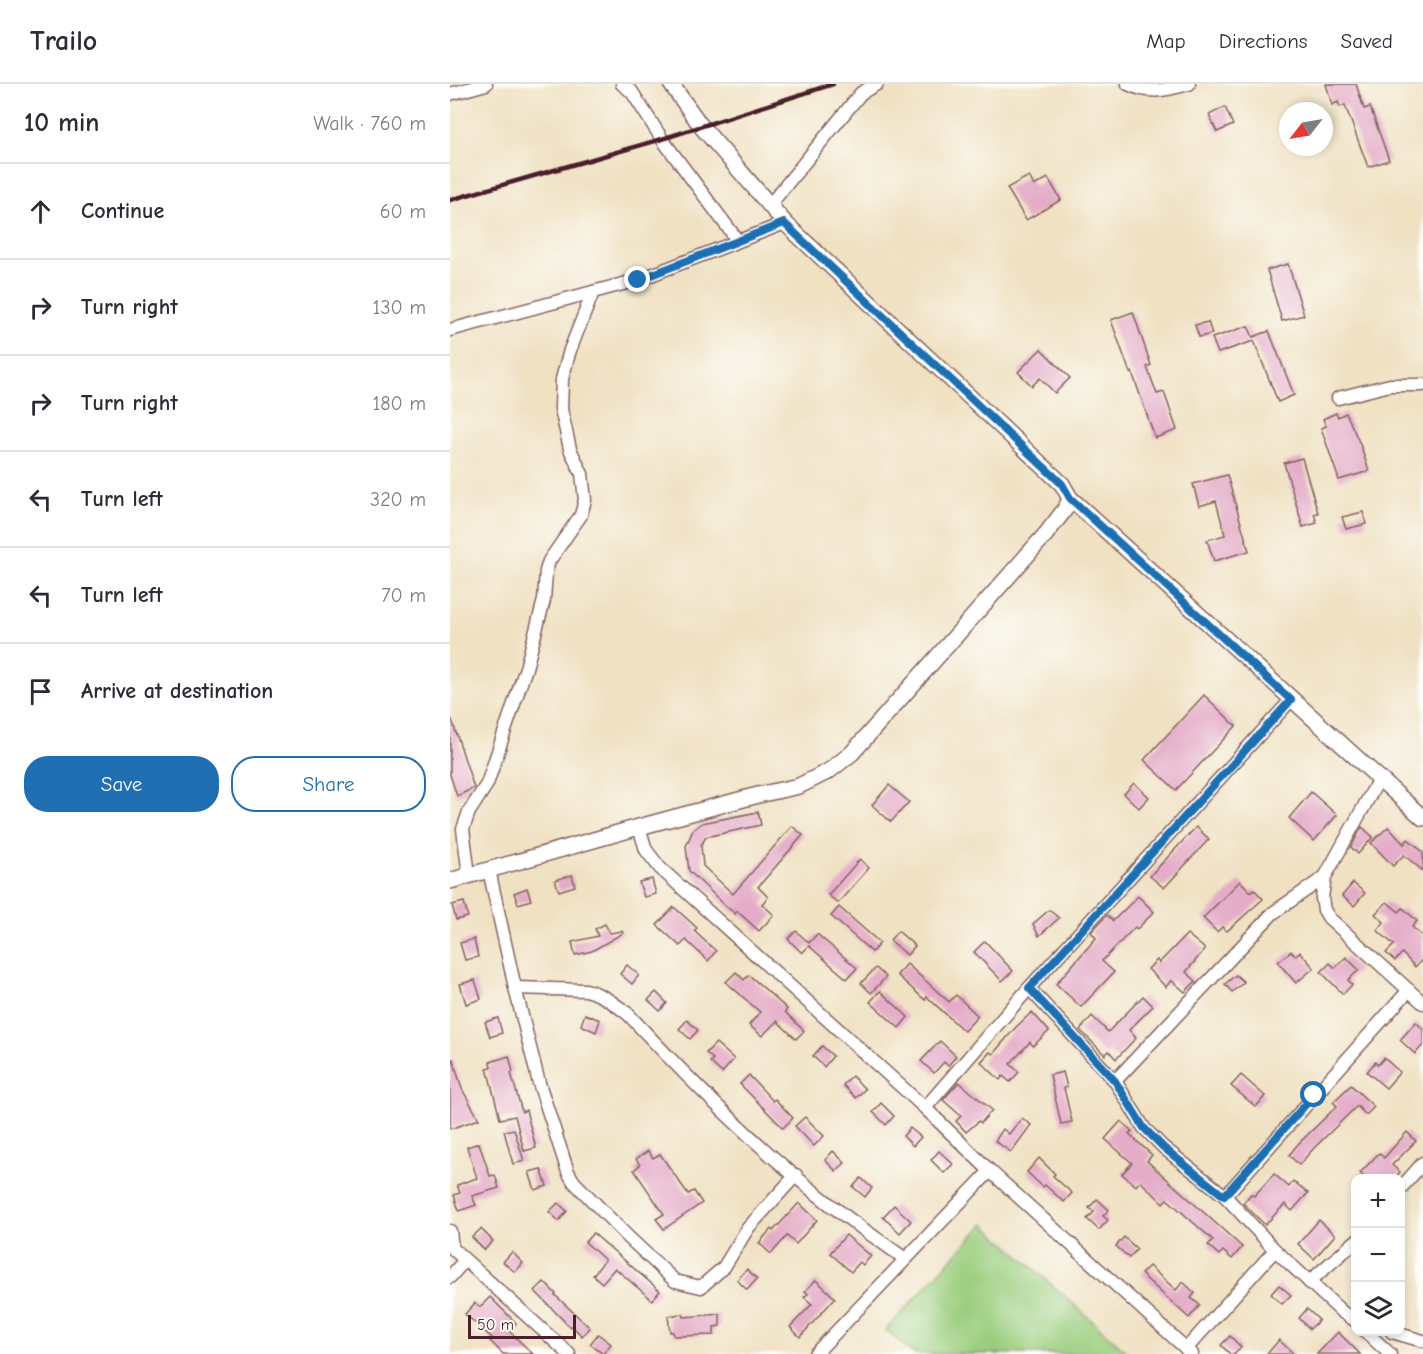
<!DOCTYPE html>
<html lang="en">
<head>
<meta charset="utf-8">
<style>
  :root { --surface:#fff; --page:#f7f7f7; --text:#2b2b33; --muted:#7c7c81; --line:#e1e1e2; --accent:#1f6fb2 }
  body { margin:0; font-family:"Comic Neue",sans-serif; background:var(--page); color:var(--text) }
  .controls { position:absolute; right:18px; bottom:18px; display:grid; overflow:hidden; border-radius:12px; box-shadow:0 3px 9px #0003 }
  .controls button { width:54px; height:54px; display:grid; place-items:center; padding:0; border:0; border-bottom:2px solid var(--line); background:var(--surface); color:var(--text); font:30px sans-serif }
  .compass { position:absolute; left:829px; top:18px; width:54px; height:54px; border-radius:50%; background:var(--surface); box-shadow:0 3px 9px #0003; rotate:239deg }
  .scale { position:absolute; left:18px; bottom:15px; width:108px; box-sizing:border-box; padding-left:6px; border:3px solid #4a1f2b; border-top:0; font-size:16px; line-height:21px; white-space:nowrap; color:#4a1f2b; -webkit-text-stroke:4px #fdfcf7; paint-order:stroke }
  .stop { position:absolute; width:18px; height:18px; margin:-14px; border:4px solid #1f6fb2; border-radius:50%; background:#fff }
  .stop.end { background:#1f6fb2; border-color:#fff; box-shadow:0 2px 6px #0008 }
  .list { margin:0; padding:0; list-style:none }
  h2 { display:flex; justify-content:space-between; align-items:center; height:78px; margin:0; padding:0 24px; font-size:26px }
  h2 small { font-size:20px; font-weight:400; color:var(--muted) }
  .list li { display:grid; grid-template-columns:39px 1fr auto; gap:18px; align-items:center; box-sizing:border-box; height:96px; padding:0 24px; border-top:2px solid var(--line) }
  .list b { display:block; font-size:22px; white-space:nowrap }
  .list em { font-size:20px; font-style:normal; color:var(--muted) }
  .actions { display:flex; gap:12px; padding:18px 24px }
  .actions a { flex:1; padding:14px 0; border:2px solid var(--accent); border-radius:24px; text-align:center; font-size:21px; color:var(--accent) }
  .actions .main { background:var(--accent); color:#fff }
  .icon { flex:none; width:33px; height:33px; fill:none; stroke:currentColor; stroke-width:2; stroke-linecap:round; stroke-linejoin:round }
  .map { position:relative; flex:none; width:973px; height:1270px; overflow:hidden }
  header { display:flex; align-items:center; gap:36px; box-sizing:border-box; height:84px; padding:0 30px; background:var(--surface); border-bottom:2px solid var(--line) }
  header strong { font-size:28px }
  nav { display:flex; gap:33px; margin-inline-start:auto; font-size:21px }
  main { display:flex }
  aside { flex:1; background:var(--surface) }
  .map>svg:first-child { display:block }
</style>
</head>
<body>
<header>
<strong>Trailo</strong>
<nav><a>Map</a><a>Directions</a><a>Saved</a></nav>
</header>
<main>
<aside>
<h2>10 min<small>Walk · 760 m</small></h2>
<ul class="list">
<li><svg class="icon" aria-label="ahead" viewBox="0 0 24 24"><path d="M12 20V5M6 11l6-6 6 6"/></svg><div><b>Continue</b></div><em>60 m</em></li>
<li><svg class="icon" aria-label="right" viewBox="0 0 24 24"><path d="M7 20v-9h11M14 6l5 5-5 5"/></svg><div><b>Turn right</b></div><em>130 m</em></li>
<li><svg class="icon" aria-label="right" viewBox="0 0 24 24"><path d="M7 20v-9h11M14 6l5 5-5 5"/></svg><div><b>Turn right</b></div><em>180 m</em></li>
<li><svg class="icon" aria-label="left" viewBox="0 0 24 24"><path d="M17 20v-9H6M10 6l-5 5 5 5"/></svg><div><b>Turn left</b></div><em>320 m</em></li>
<li><svg class="icon" aria-label="left" viewBox="0 0 24 24"><path d="M17 20v-9H6M10 6l-5 5 5 5"/></svg><div><b>Turn left</b></div><em>70 m</em></li>
<li><svg class="icon" aria-label="arrive" viewBox="0 0 24 24"><path d="M6 21V4h12l-3 4 3 4H6"/></svg><div><b>Arrive at destination</b></div></li>
</ul>
<div class="actions"><a class="main">Save</a><a>Share</a></div>
</aside>
<div class="map">
<svg width="973" height="1270" viewBox="0 0 973 1270">
  <rect width="100%" height="100%" fill="#fdfcf7"/>
  <filter id="ink" filterUnits="userSpaceOnUse"><feTurbulence type="fractalNoise" baseFrequency=".0167" numOctaves="2"/><feDisplacementMap in="SourceGraphic" scale="12" xChannelSelector="R" yChannelSelector="G"/><feConvolveMatrix kernelMatrix="1 2 1 2 8 2 1 2 1" color-interpolation-filters="sRGB"/></filter>
  <filter id="wash" filterUnits="userSpaceOnUse"><feTurbulence type="fractalNoise" baseFrequency=".008" numOctaves="4" result="noise"/><feDisplacementMap in="SourceGraphic" scale="24" xChannelSelector="R" yChannelSelector="G"/><feGaussianBlur stdDeviation="1.35" result="paint"/><feColorMatrix in="noise" values="0 0 0 0 0 0 0 0 0 0 0 0 0 0 0 0 0 1.4 0 .05"/><feComposite in="paint" operator="in"/></filter>
  <g filter="url(#wash)">
    <rect width="100%" height="100%" fill="#f0e1c3"/>
    <!-- green -->
    <path fill="#99cd7d" stroke="#727654" stroke-width="1.5" d="M534,1140L679,1270H464L436,1246Z"/>
    <g id="blocks">
      <!-- building -->
      <g fill="#e4acc8">
        <path d="M876,0H906L914,25L920,23L939,76L918,83L895,21L890,23L888,18L882,21Z"/>
        <path d="M775,23L783,41L767,48L759,31Z"/>
        <path d="M579,92L584,102L598,94L611,116L576,136L557,104Z"/>
        <path d="M838,180L854,231L832,237L817,186Z"/>
        <path d="M683,228L701,281L697,283L707,310L714,308L727,346L705,354L682,288L680,289L661,236Z"/>
        <path d="M758,238L762,250L749,253L745,241Z"/>
        <path d="M798,242L803,253L819,247L844,311L828,318L804,257L768,269L762,254Z"/>
        <path d="M591,265L620,294L605,309L590,294L582,302L568,288Z"/>
        <path d="M886,329L888,333L896,329L910,360L919,387L889,396L871,344L876,342L873,335Z"/>
        <path d="M852,374L868,429L864,430L867,439L853,443L834,379Z"/>
        <path d="M777,391L799,467L764,477L757,456L775,451L766,417L749,422L743,400Z"/>
        <path d="M913,428L916,440L896,445L892,433Z"/>
        <path d="M754,611L786,642L726,706L694,676Z"/>
        <path d="M2,636L24,704L7,712L0,691V637Z"/>
        <path d="M684,699L699,713L689,724L674,710Z"/>
        <path d="M439,701L459,718L441,738L422,721Z"/>
        <path d="M861,708L887,731L864,757L839,734Z"/>
        <path d="M308,728L311,741L256,753L251,761L253,782L283,810L342,742L353,751L308,803L318,813L312,820L324,831L309,847L287,827L285,830L276,822L239,787L236,762L243,746L252,739Z"/>
        <path d="M746,743L759,755L714,804L700,792Z"/>
        <path d="M912,743L923,753L908,770L901,763Z"/>
        <path d="M938,743L954,760L958,755L973,768V787L954,771L943,782L921,759Z"/>
        <path d="M410,775L419,784L388,819L378,811Z"/>
        <path d="M122,791L125,802L109,807L105,796Z"/>
        <path d="M202,795L206,810L194,813L189,798Z"/>
        <path d="M790,797L801,808L804,805L813,815L777,847L772,843L767,848L753,834Z"/>
        <path d="M903,799L915,809L904,822L892,812Z"/>
        <path d="M77,804L81,816L68,820L64,809Z"/>
        <path d="M688,812L704,828L687,845L685,843L652,877L664,888L631,923L606,900L646,854L641,848L657,831L663,837Z"/>
        <path d="M14,818L18,833L6,836L2,821Z"/>
        <path d="M937,818L949,828L953,824L967,837L962,843L973,853V875L965,883L952,869L945,877L936,869L944,861L927,846L934,838L925,830Z"/>
        <path d="M224,823L247,844L244,847L266,867L258,877L236,856L230,862L207,841Z"/>
        <path d="M389,823L430,859L422,868L381,832Z"/>
        <path d="M599,826L609,834L589,852L583,840Z"/>
        <path d="M155,840L160,849L172,847L173,849L142,867L125,871L122,858L148,852L145,845Z"/>
        <path d="M346,847L359,859L367,850L407,884L397,895L359,862L352,869L338,855Z"/>
        <path d="M448,847L465,862L457,871L440,856Z"/>
        <path d="M737,850L755,865L736,888L746,897L735,908L721,896L716,903L698,885L707,876L709,879Z"/>
        <path d="M24,855L28,873L15,876L10,859Z"/>
        <path d="M535,857L563,887L552,897L524,868Z"/>
        <path d="M841,867L845,872L850,868L864,884L846,899L828,878Z"/>
        <path d="M896,873L909,886L898,896L902,901L893,910L871,888L880,879L885,884Z"/>
        <path d="M457,880L499,918L506,911L528,932L514,947L477,913L475,916L447,891Z"/>
        <path d="M177,881L189,891L182,900L170,890Z"/>
        <path d="M426,884L436,893L421,909L411,899Z"/>
        <path d="M286,888L294,896L299,891L337,925L335,928L354,947L346,955L327,937L312,952L299,941L310,928L276,898Z"/>
        <path d="M786,891L794,898L782,908L775,900Z"/>
        <path d="M25,896L31,915L16,920L10,900Z"/>
        <path d="M430,907L458,933L449,944L420,918Z"/>
        <path d="M206,908L217,919L210,927L198,916Z"/>
        <path d="M693,912L703,922L679,946L686,954L666,975L659,967L655,971L630,946L642,932L658,948Z"/>
        <path d="M582,928L599,947L583,962L580,958L560,980L569,988L560,998L553,992L550,996L531,978L540,968L543,970L566,943Z"/>
        <path d="M135,930L150,936L146,948L131,941Z"/>
        <path d="M48,934L52,949L40,953L35,938Z"/>
        <path d="M237,936L248,946L240,955L229,945Z"/>
        <path d="M966,938L973,945V961L965,970L950,956Z"/>
        <path d="M490,957L506,972L498,982L494,978L484,989L471,977Z"/>
        <path d="M266,959L284,975L272,989L260,978L263,975L256,969Z"/>
        <path d="M372,962L383,972L374,983L363,972Z"/>
        <path d="M59,972L63,988L61,989L72,1028L76,1026L86,1064L74,1067L65,1032L50,1035L37,984L41,983L40,978Z"/>
        <path d="M934,974L950,988L936,1004L917,988L925,978L928,981Z"/>
        <path d="M3,975L12,1005L29,1035L0,1045V976Z"/>
        <path d="M613,988L617,1003L614,1004L622,1038L611,1040L600,991Z"/>
        <path d="M299,991L323,1017L325,1015L343,1034L333,1044L290,1000Z"/>
        <path d="M791,991L815,1012L806,1023L781,1002Z"/>
        <path d="M402,992L415,1005L406,1014L393,1001Z"/>
        <path d="M509,998L542,1026L531,1039L529,1037L516,1048L506,1037L511,1032L493,1016Z"/>
        <path d="M901,1001L924,1023L916,1031L907,1022L864,1064L849,1081L839,1071L848,1060L887,1022L883,1018Z"/>
        <path d="M431,1019L444,1032L436,1041L423,1028Z"/>
        <path d="M355,1033L374,1052L364,1062L345,1042Z"/>
        <path d="M572,1034L581,1041L561,1068L545,1057L553,1045L559,1050Z"/>
        <path d="M671,1037L682,1047L679,1050L702,1071L697,1077L792,1163L782,1175L773,1167L769,1171L758,1161L763,1156L717,1115L713,1119L690,1097L686,1102L672,1090L682,1079L655,1055Z"/>
        <path d="M460,1044L471,1053L463,1062L453,1052Z"/>
        <path d="M64,1045L74,1077L63,1080L54,1047Z"/>
        <path d="M957,1048L966,1057L942,1081L950,1088L944,1095H916L910,1089L929,1069L934,1074Z"/>
        <path d="M29,1059L40,1092L45,1091L49,1104L22,1112L26,1121L9,1127L4,1111L10,1109L7,1101L27,1094L17,1063Z"/>
        <path d="M198,1067L203,1074L210,1070L238,1110L244,1107L252,1119L214,1145L206,1135L214,1130L184,1086L190,1081L186,1075Z"/>
        <path d="M383,1067L395,1079L386,1087L375,1076Z"/>
        <path d="M489,1067L503,1080L494,1089L481,1076Z"/>
        <path d="M589,1074L605,1090L603,1092L622,1109L614,1118L595,1101L593,1103L577,1088Z"/>
        <path d="M91,1085L97,1102L85,1106L79,1088Z"/>
        <path d="M824,1090L839,1103L843,1097L858,1109L842,1127L835,1120L815,1141L793,1119L801,1110L804,1112Z"/>
        <path d="M411,1094L422,1104L415,1113L403,1103Z"/>
        <path d="M647,1115L659,1126L653,1132L658,1136L649,1146L637,1135L644,1128L639,1124Z"/>
        <path d="M108,1119L117,1127L109,1137L99,1128Z"/>
        <path d="M349,1119L367,1136L346,1160L337,1152L321,1170L309,1159L321,1145L323,1147Z"/>
        <path d="M444,1121L461,1137L450,1149L433,1133Z"/>
        <path d="M869,1136L885,1151L864,1175L848,1160Z"/>
        <path d="M31,1145L43,1157L34,1166L22,1153Z"/>
        <path d="M143,1149L210,1207L202,1216L165,1184L152,1199L143,1191L155,1176L135,1158Z"/>
        <path d="M396,1151L421,1172L413,1181L410,1178L401,1188L380,1169Z"/>
        <path d="M674,1153L687,1165L679,1174L666,1162Z"/>
        <path d="M62,1168L73,1179L65,1188L53,1178Z"/>
        <path d="M699,1182L726,1206L733,1198L745,1209L741,1214L750,1221L739,1234L691,1190Z"/>
        <path d="M297,1185L307,1195L297,1206L287,1196Z"/>
        <path d="M366,1196L385,1214L350,1253L340,1243L362,1220L354,1213L358,1210L355,1207Z"/>
        <path d="M94,1198L106,1210L105,1211L140,1244L132,1252L122,1242L120,1243L85,1207Z"/>
        <path d="M829,1201L841,1211L832,1220L821,1210Z"/>
        <path d="M40,1213L66,1239L59,1247L83,1270H53L40,1257L42,1254L15,1230L25,1219L30,1223Z"/>
        <path d="M857,1225L869,1236L860,1245L849,1234Z"/>
        <path d="M233,1230L234,1233L270,1230V1242L264,1243V1251L224,1252L223,1248H220L218,1232Z"/>
        <path d="M888,1248L910,1270H867Z"/>
        <path d="M148,1250L161,1260L153,1270L140,1260Z"/>
        <path d="M780,1252L791,1263L785,1270H780L771,1261Z"/>
        <path d="M829,1256L844,1270H817Z"/>
      </g>
    </g>
  </g>
  <g filter="url(#ink)">
    <use href="#blocks" fill-opacity="0" stroke="#846360" stroke-width="1.5"/>
    <g fill="none" stroke-linecap="round" stroke-linejoin="round">
      <!-- minor casing -->
      <g stroke="#846360" stroke-width="15">
        <g id="minor">
          <path d="M172,0L182,8L212,55L288,157"/>
          <path d="M678,0C700,11 716,6 739,0"/>
          <path d="M0,10L36,0"/>
          <path d="M319,122L411,9L427,0"/>
          <path d="M0,246L188,196L335,139"/>
          <path d="M888,314L940,301H973"/>
          <path d="M929,695L875,793L872,814L874,826L879,834L973,919"/>
          <path d="M189,743L196,766L210,784L475,1024L540,1087L742,1270"/>
          <path d="M39,786L65,904L89,999L118,1088L124,1098L178,1153L225,1197L251,1203L274,1183L298,1144L346,1091"/>
          <path d="M19,791L13,745L19,728L37,700L76,584L94,516L96,487L99,477L131,431L135,416L132,390L120,365L111,325L112,295L120,266L143,208"/>
          <path d="M65,904L136,906C152,910 165,920 178,930C240,997 305,1062 377,1118C402,1138 429,1156 455,1175"/>
          <path d="M579,904L665,997L694,1044L714,1064L775,1112L825,1166L892,1228L906,1237"/>
          <path d="M665,997L823,829L875,793"/>
          <path d="M475,1024L579,904L841,616"/>
          <path d="M950,1105L973,1079"/>
          <path d="M775,1112L959,906"/>
          <path d="M0,1147L2,1164L119,1270"/>
          <path d="M0,1193L15,1176"/>
          <path d="M859,1198L906,1157"/>
          <path d="M916,1248L940,1270"/>
          <path d="M942,1248L973,1257"/>
          <path d="M736,1265L825,1166"/>
          <path d="M365,1270L540,1087"/>
        </g>
      </g>
      <!-- tertiary casing -->
      <g stroke="#846360" stroke-width="18">
        <g id="tertiary">
          <path d="M620,414L973,734"/>
          <path d="M0,797L189,743L308,711L349,702L379,687L402,669L596,450L616,424L620,414L612,400L335,139L251,42L221,0"/>
        </g>
      </g>
      <!-- minor -->
      <use href="#minor" stroke="#fff" stroke-width="12"/>
      <!-- tertiary -->
      <use href="#tertiary" stroke="#fff" stroke-width="15"/>
      <!-- rail -->
      <path stroke="#4a1f2b" stroke-width="4.5" d="M0,116L212,55L383,0"/>
    </g>
  </g>
  <g fill="none" stroke-linecap="round" stroke-linejoin="round" filter="url(#ink)">
    <!-- route -->
    <path stroke="#1f6fb2" stroke-width="8" d="M188,196L334,139L612,400L620,414L841,616L579,904L665,997L694,1044L714,1064L774,1112L864,1011"/>
  </g>
</svg>
<div class="controls">
<button>+</button>
<button>−</button>
<button><svg class="icon" aria-label="layers" viewBox="0 0 24 24"><path d="M12 4l9 5-9 5-9-5zM3 14l9 5 9-5"/></svg></button>
</div>
<svg class="compass" viewBox="-18 -18 36 36"><path d="M0-13l5 13h-10z" fill="#e53935"/><path d="M0 13l5-13h-10z" fill="#7c7c81"/></svg>
<div class="scale">50 m</div>
<div class="stop" style="left:864px;top:1011px"></div>
<div class="stop end" style="left:188px;top:196px"></div>
</div>
</main>
</body>
</html>
